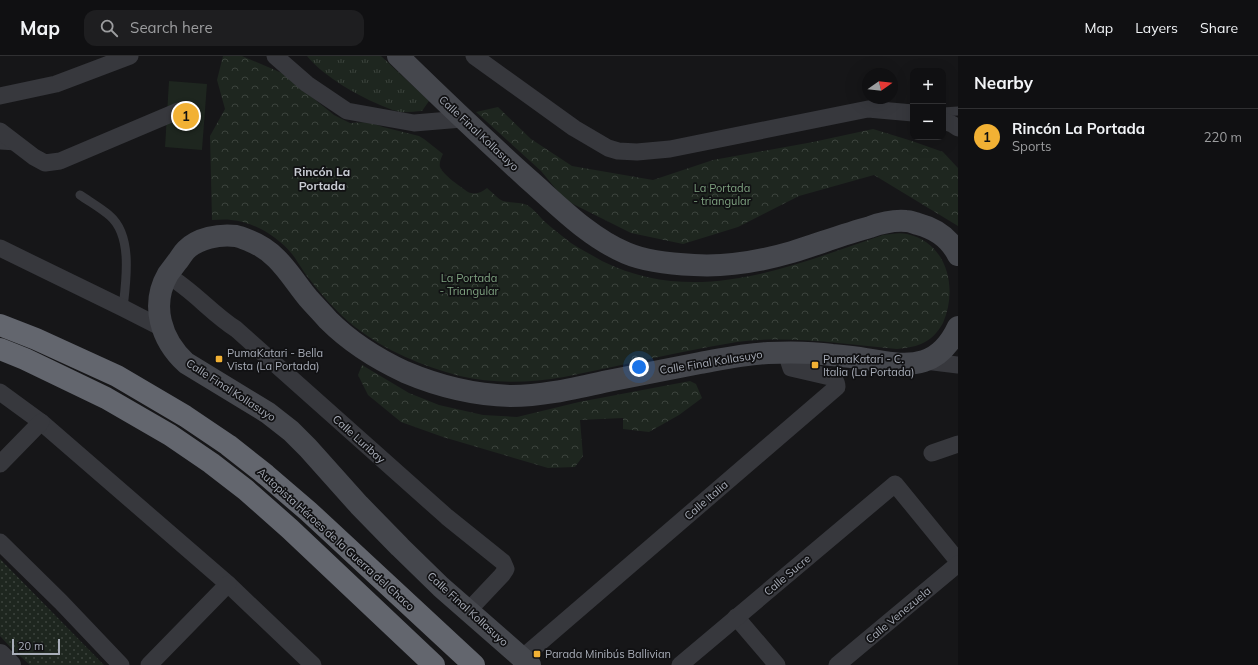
<!DOCTYPE html>
<html lang="en">
<head>
<meta charset="utf-8">
<style>
  :root { --surface:#101012; --page:#1e1e20; --text:#f1f3f6; --muted:#9c9d9f; --line:#303032; --accent:#f2b134 }
  body { margin:0; font-family:Mulish,sans-serif; background:var(--page); color:var(--text) }
  .controls { position:absolute; right:12px; top:12px; display:grid; overflow:hidden; border-radius:8px; box-shadow:0 4px 16px #0002 }
  .controls button { width:36px; height:36px; display:grid; place-items:center; padding:0; border:0; border-bottom:1px solid var(--line); background:var(--surface); color:var(--text); font:20px sans-serif }
  .compass { position:absolute; left:862px; top:12px; width:36px; height:36px; border-radius:50%; background:var(--surface); box-shadow:0 4px 16px #0002; rotate:76deg }
  .scale { position:absolute; left:12px; bottom:10px; width:48px; box-sizing:border-box; padding-left:4px; border:2px solid #a8adb8; border-top:0; font-size:11px; line-height:14px; white-space:nowrap; color:#a8adb8; -webkit-text-stroke:3px #111113; paint-order:stroke }
  .you { position:absolute; left:639px; top:311px; width:14px; height:14px; margin:-10px; border:3px solid #fff; border-radius:50%; background:#1a73e8; box-shadow:0 0 0 6px #1a73e833 }
  .badge { display:grid; place-items:center; width:26px; height:26px; border-radius:50%; background:var(--accent); color:#111; font-size:13px; font-weight:700 }
  .pin { position:absolute; translate:-50% -50%; border:2px solid #fff; box-shadow:0 1px 4px #0006 }
  .list { margin:0; padding:0; list-style:none }
  h2 { display:flex; justify-content:space-between; align-items:center; height:52px; margin:0; padding:0 16px; font-size:17px }
  h2 small { font-size:13px; font-weight:400; color:var(--muted) }
  .list li { display:grid; grid-template-columns:26px 1fr auto; gap:12px; align-items:center; box-sizing:border-box; height:56px; padding:0 16px; border-top:1px solid var(--line) }
  .list b { display:block; font-size:15px; white-space:nowrap }
  .list p { margin:0; font-size:13px; white-space:nowrap; color:var(--muted) }
  .list em { font-size:13px; font-style:normal; color:var(--muted) }
  .icon { flex:none; width:22px; height:22px; fill:none; stroke:currentColor; stroke-width:2; stroke-linecap:round; stroke-linejoin:round }
  .map { position:relative; flex:none; width:958px; height:609px; overflow:hidden }
  header { display:flex; align-items:center; gap:24px; box-sizing:border-box; height:56px; padding:0 20px; background:var(--surface); border-bottom:1px solid var(--line) }
  header strong { font-size:19px }
  nav { display:flex; gap:22px; margin-inline-start:auto; font-size:14px }
  .search { width:280px; height:36px; background:var(--page); display:flex; align-items:center; gap:10px; box-sizing:border-box; padding:0 14px; border-radius:12px; color:var(--muted); font-size:15px }
  main { display:flex }
  aside { flex:1; background:var(--surface) }
  .map>svg:first-child { display:block }
</style>
</head>
<body>
<header>
<strong>Map</strong>
<div class="search"><svg class="icon" aria-label="search" viewBox="0 0 24 24"><circle cx="10" cy="10" r="6"/><path d="M15 15l6 6"/></svg>Search here</div>
<nav><a>Map</a><a>Layers</a><a>Share</a></nav>
</header>
<main>
<div class="map">
<svg width="958" height="609" viewBox="0 0 958 609">
  <defs>
    <pattern id="grass-dots" width="8" height="8" patternUnits="userSpaceOnUse"><rect width="8" height="8" fill="#1e261f"/><path d="M2 2h.1M6 6h.1" fill="none" stroke="#3c433d" stroke-width="1.8" stroke-linecap="round"/></pattern>
    <pattern id="forest-crowns" width="20" height="18" patternUnits="userSpaceOnUse"><rect width="20" height="18" fill="#1e261f"/><path d="M2 6a3 3 0 1 1 6 0M12 15a3 3 0 1 1 6 0" fill="none" stroke="#3c433d"/></pattern>
    <pattern id="park-tufts" width="24" height="20" patternUnits="userSpaceOnUse"><rect width="24" height="20" fill="#1e261f"/><path d="M3 7l-1-3M5 7V3M7 7l1-3M15 17l-1-3M17 17v-4M19 17l1-3" fill="none" stroke="#3c433d"/></pattern>
  </defs>
  <rect width="100%" height="100%" fill="#161618"/>
  <!-- grass -->
  <path fill="url(#grass-dots)" d="M0,503L104,609H30L12,593L0,580Z"/>
  <!-- forest -->
  <g fill="url(#forest-crowns)">
    <path d="M223,0H242L282,17L334,59L350,67L369,66L383,71L419,80L424,83L443,98C441,102 439,107 440,111C443,119 461,131 468,136C475,139 481,137 487,132C492,136 498,143 503,145C511,147 521,146 527,149C533,152 540,161 545,166C553,173 562,180 571,187C580,193 592,199 602,205C697,252 791,210 883,179C891,178 899,176 907,178C948,187 958,233 943,267C938,276 931,284 921,288C914,291 905,292 897,293C844,288 790,279 737,286C695,293 653,302 612,311C596,314 580,318 564,321C530,327 493,328 460,320C422,310 386,295 355,271C336,256 319,236 304,216C300,210 296,203 292,198C277,180 254,166 231,164C225,163 218,164 212,164L210,80L225,53L217,24Z"/>
    <path d="M498,51L531,83L572,110L653,124L713,104L813,86L873,73L912,85L943,96L958,112V170L874,119L799,140L738,171L683,188L631,177L565,144L541,115L476,56Z"/>
    <path d="M362,309L409,337L439,349L483,359L517,361L579,346L690,325L696,328L702,342L679,359L649,376L623,373V362L580,364L583,400L575,411L548,412L443,381L401,366L368,339L358,319Z"/>
  </g>
  <!-- park -->
  <path fill="url(#park-tufts)" d="M307,0H381L429,45L422,55C415,55 407,57 400,56C395,55 390,53 385,51C360,41 324,21 307,0Z"/>
  <!-- pitch -->
  <path fill="#1e261f" d="M169,25L207,28L202,94L165,91Z"/>
  <g fill="none" stroke-linecap="round" stroke-linejoin="round">
    <!-- service -->
    <g stroke="#37383d" stroke-width="9">
      <path d="M943,56L958,55"/>
      <path d="M0,89L17,90"/>
      <path d="M80,139C90,146 101,152 110,160C133,180 126,225 123,252"/>
    </g>
    <!-- minor -->
    <g stroke="#37383d" stroke-width="17">
      <path d="M275,0L307,28L347,55L414,67L462,63"/>
      <path d="M474,0L574,72L608,92L618,95L637,96L670,93L868,53L913,57"/>
      <path d="M0,40L56,28L130,0"/>
      <path d="M943,65L952,68L958,72"/>
      <path d="M0,75L34,101L45,107L60,105L178,55"/>
      <path d="M0,192L123,252L162,272"/>
      <path d="M167,219C193,234 211,257 236,273L447,461L503,506L506,513L502,519L468,555"/>
      <path d="M925,305L958,309"/>
      <path d="M0,336L41,366L228,528L313,609"/>
      <path d="M932,397L958,388"/>
      <path d="M0,408L41,366"/>
      <path d="M0,486L61,546L121,609"/>
      <path d="M736,561L777,609"/>
      <path d="M522,602L837,331C837,326 835,324 830,321L791,312L789,306V297"/>
      <path d="M149,609L228,528"/>
      <path d="M680,609L895,428L958,505"/>
      <path d="M837,609L958,508"/>
    </g>
    <!-- tertiary -->
    <path stroke="#37383d" stroke-width="22" d="M0,599L10,609"/>
    <!-- secondary -->
    <g stroke="#45474d" stroke-width="22">
      <path d="M398,0C440,41 483,82 527,122C558,149 588,181 626,197C647,206 672,208 694,209C727,211 761,205 792,196C818,188 844,178 870,171C881,167 894,164 906,165C910,165 914,167 918,168C937,173 950,183 958,199"/>
      <path d="M530,609L441,531L400,491L359,449L308,392L291,375L268,357L186,307C161,284 150,249 168,218C171,214 174,210 177,206C180,203 182,198 186,194C198,182 219,178 236,180C241,181 245,183 250,185C278,196 290,220 308,242C315,250 322,257 328,264C350,286 377,303 405,316C438,330 475,339 511,340C543,340 576,332 608,325C638,319 669,313 700,307C722,303 745,298 768,297C789,296 811,296 832,299C843,300 854,301 866,303C885,306 905,311 924,305C940,300 951,286 958,271"/>
    </g>
    <!-- motorway -->
    <g stroke="#63666e" stroke-width="22">
      <path d="M0,269L36,283L117,320L185,360L228,389L266,419L308,455L474,609"/>
      <path d="M0,293L25,303L106,342L170,379L211,407L246,434L290,473L434,609"/>
    </g>
  </g>
  <!-- markers -->
  <g fill="#f2b134" stroke="#111113" stroke-width="1.5">
    <rect x="215" y="299" width="8" height="8" rx="2"/>
    <rect x="811" y="305" width="8" height="8" rx="2"/>
    <rect x="533" y="594" width="8" height="8" rx="2"/>
  </g>
  <g text-anchor="middle" dominant-baseline="central" stroke-width="3.5" stroke-linejoin="round" paint-order="stroke">
    <!-- street labels -->
    <g font-size="11" fill="#a8adb8" stroke="#111113">
      <text transform="translate(479 77) rotate(43)">Calle Final Kollasuyo</text>
      <text transform="translate(711 306) rotate(-9)">Calle Final Kollasuyo</text>
      <text transform="translate(231 334) rotate(33)">Calle Final Kollasuyo</text>
      <text transform="translate(359 383) rotate(42)">Calle Luribay</text>
      <text transform="translate(706 444) rotate(-41)">Calle Italia</text>
      <text transform="translate(336 483) rotate(42)">Autopista Héroes de la Guerra del Chaco</text>
      <text transform="translate(787 519) rotate(-40)">Calle Sucre</text>
      <text transform="translate(468 553) rotate(42)">Calle Final Kollasuyo</text>
      <text transform="translate(898 559) rotate(-40)">Calle Venezuela</text>
    </g>
    <!-- park labels -->
    <g font-size="11" fill="#7fa381" stroke="#111113">
      <text x="722" y="132">La Portada<tspan x="722" dy="13">- triangular</tspan></text>
      <text x="469" y="222">La Portada<tspan x="469" dy="13">- Triangular</tspan></text>
    </g>
    <!-- poi labels -->
    <g font-size="11" fill="#a8adb8" stroke="#111113" text-anchor="start">
      <text x="227" y="297">PumaKatari - Bella<tspan x="227" dy="13">Vista (La Portada)</tspan></text>
      <text x="823" y="303">PumaKatari - C.<tspan x="823" dy="13">Italia (La Portada)</tspan></text>
      <text x="545" y="598">Parada Minibús Ballivian</text>
    </g>
    <!-- neighbourhood labels -->
    <g font-size="12" font-weight="bold" fill="#c9ccd4" stroke="#111113">
      <text x="322" y="115">Rincón La<tspan x="322" dy="14">Portada</tspan></text>
    </g>
  </g>
</svg>
<div class="controls">
<button>+</button>
<button>−</button>
</div>
<svg class="compass" viewBox="-18 -18 36 36"><path d="M0-13l5 13h-10z" fill="#e53935"/><path d="M0 13l5-13h-10z" fill="#9c9d9f"/></svg>
<div class="scale">20 m</div>
<div class="you"></div>
<div class="pin badge" style="left:186px;top:60px">1</div>
</div>
<aside>
<h2>Nearby<small></small></h2>
<ul class="list">
<li><span class="badge">1</span><div><b>Rincón La Portada</b><p>Sports</p></div><em>220 m</em></li>
</ul>
</aside>
</main>
</body>
</html>
